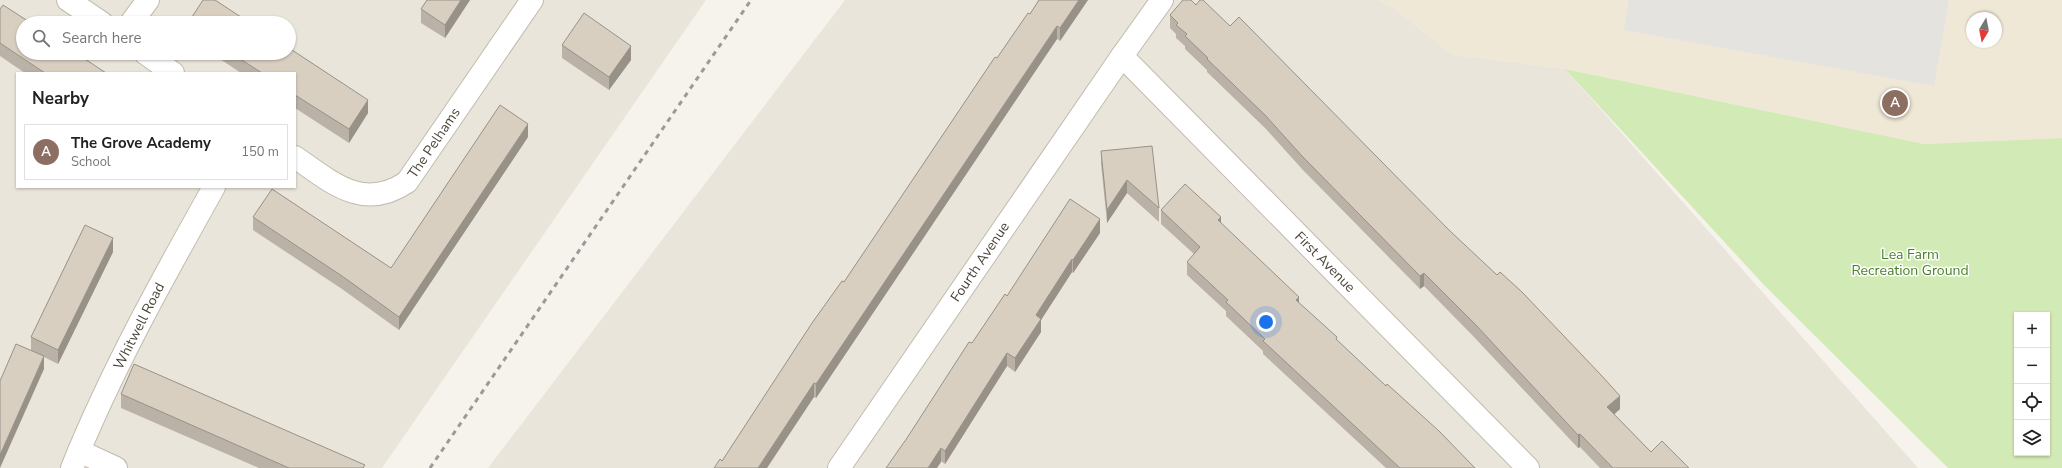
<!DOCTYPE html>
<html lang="en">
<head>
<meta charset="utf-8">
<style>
  :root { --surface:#fff; --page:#f6f6f6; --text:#222; --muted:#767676; --line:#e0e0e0; --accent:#fc3f1d }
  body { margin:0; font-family:"Nunito Sans",sans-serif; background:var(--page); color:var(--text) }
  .controls { position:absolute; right:12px; bottom:12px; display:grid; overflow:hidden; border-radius:0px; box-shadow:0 1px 3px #0004 }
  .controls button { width:36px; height:36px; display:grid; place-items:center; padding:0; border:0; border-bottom:1px solid var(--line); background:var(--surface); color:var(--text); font:20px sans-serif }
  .compass { position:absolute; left:1966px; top:12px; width:36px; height:36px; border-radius:50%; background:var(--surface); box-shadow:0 1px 3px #0004; rotate:190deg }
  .you { position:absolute; left:1266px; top:322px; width:14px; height:14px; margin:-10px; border:3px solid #fff; border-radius:50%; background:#1a73e8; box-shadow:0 0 0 6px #1a73e833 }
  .badge { display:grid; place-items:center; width:26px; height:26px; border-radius:50%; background:var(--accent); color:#fff; font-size:13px; font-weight:700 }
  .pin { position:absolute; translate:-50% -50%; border:2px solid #fff; box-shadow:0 1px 4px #0006 }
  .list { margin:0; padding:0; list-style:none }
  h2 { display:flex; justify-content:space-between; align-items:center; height:52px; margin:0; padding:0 16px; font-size:17px }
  h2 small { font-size:13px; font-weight:400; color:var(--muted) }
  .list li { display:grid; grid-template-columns:26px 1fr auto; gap:12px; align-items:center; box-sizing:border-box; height:56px; margin:0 8px 8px; padding:0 8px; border:1px solid var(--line); border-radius:0px }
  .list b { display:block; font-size:15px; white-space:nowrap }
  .list p { margin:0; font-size:13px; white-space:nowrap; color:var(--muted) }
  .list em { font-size:13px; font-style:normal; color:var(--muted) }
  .icon { flex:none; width:22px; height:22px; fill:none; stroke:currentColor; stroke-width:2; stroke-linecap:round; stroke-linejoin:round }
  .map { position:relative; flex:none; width:2062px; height:468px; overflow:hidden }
  .search { position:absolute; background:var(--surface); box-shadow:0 1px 3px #0004; left:16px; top:16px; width:280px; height:44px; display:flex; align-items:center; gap:10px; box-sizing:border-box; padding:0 14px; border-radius:22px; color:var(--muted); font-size:15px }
  .panel { position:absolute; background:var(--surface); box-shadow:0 1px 3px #0004; left:16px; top:72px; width:280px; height:116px; border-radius:0px }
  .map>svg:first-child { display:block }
</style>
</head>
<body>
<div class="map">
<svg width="2062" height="468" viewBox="0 0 2062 468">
  <rect width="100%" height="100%" fill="#f6f3ec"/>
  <!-- residential -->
  <g fill="#eae5da" fill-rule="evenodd">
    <path d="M0,0H706L382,468H0ZM23,23H289V53H23ZM17,73H295V187H17Z"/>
    <path d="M845,0H1378L1391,6L1452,54L1565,69L1918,468H488Z"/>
  </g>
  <!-- education -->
  <path fill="#efe8d6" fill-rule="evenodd" d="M1378,0H2062V138L1924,144L1565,69L1452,54L1391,6ZM1972,18H1996V42H1972Z"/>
  <!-- green -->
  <path fill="#d2eab5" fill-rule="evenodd" d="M1565,69L1924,144L2062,138V468H1948L1764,285ZM2017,315H2047V453H2017Z"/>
  <!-- parking -->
  <path fill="#e5e3e0" d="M1629,0H1949L1934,86L1624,30Z"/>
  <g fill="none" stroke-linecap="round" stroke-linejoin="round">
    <!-- minor casing -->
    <g stroke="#c2bbae" stroke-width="24">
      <g id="minor">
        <path d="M68,0L102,23"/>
        <path d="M131,23L148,0"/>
        <path d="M145,53L173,73"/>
        <path d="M1122,56L1528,468"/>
        <path d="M295,157C331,182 363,212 407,182L532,0"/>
        <path d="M79,451L116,468"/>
        <path d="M72,468C111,371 163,278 214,187"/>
        <path d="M839,468L1122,56L1162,0"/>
      </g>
    </g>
    <!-- minor -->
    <use href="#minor" stroke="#fff" stroke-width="22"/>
    <!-- rail -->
    <path stroke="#9a9a9a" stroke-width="3" stroke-dasharray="5 5" stroke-linecap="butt" d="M430,468L751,0"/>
  </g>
  <!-- wall -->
  <g fill="#bab2a6">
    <path d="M427,0H470L445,38L421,23V9Z"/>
    <path d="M1039,0H1088L1060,41L1057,39L816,398L814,397L722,461L844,282L997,58L1030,14Z"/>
    <path d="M0,9L106,73H25L0,56Z"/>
    <path d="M1170,15L1620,409L1614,414L1651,452L1689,468H1600L1580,447L1578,448L1474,337L1424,286L1420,289L1302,169L1265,128L1207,72V70L1185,49V46L1176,38V34L1170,28Z"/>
    <path d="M562,45L631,60L609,90L562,58Z"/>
    <path d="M211,53H289L368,113L349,143L295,108V73H241Z"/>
    <path d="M528,137L399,330L342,289L253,230V217L391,268Z"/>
    <path d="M1101,151L1159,208V222L1127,193L1107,223L1101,164Z"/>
    <path d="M1161,210L1221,223L1299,303L1337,341L1475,468H1386L1263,354V351L1226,316V311L1187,275V262L1194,254L1161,224Z"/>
    <path d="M1100,233L1073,273L1072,272L1041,320V332L1015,372L1007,366L945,464L907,438L972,343L1007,296Z"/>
    <path d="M113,252L58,364L44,357V369L31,350V337Z"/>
    <path d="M121,394L365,468H259L121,408Z"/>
  </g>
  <!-- shaded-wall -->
  <g fill="#979187">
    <path d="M461,0H470L445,38V25Z"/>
    <path d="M1079,0H1088L1060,41V28Z"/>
    <path d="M1057,26V39L816,398V384Z"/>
    <path d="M631,46V60L609,90V77Z"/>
    <path d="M368,100V113L349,143V129Z"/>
    <path d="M528,124V137L399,330V317Z"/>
    <path d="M1127,180V193L1107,223V210Z"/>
    <path d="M1221,217V230L1218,220Z"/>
    <path d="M1100,219V233L1073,273V260Z"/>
    <path d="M113,238V252L58,364V350Z"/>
    <path d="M1072,259V272L1041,320V332L1015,372V358L1036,315Z"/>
    <path d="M1424,273V286L1420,289V276Z"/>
    <path d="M1299,297V310L1296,300Z"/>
    <path d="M1007,353V366L945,464V451Z"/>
    <path d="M44,356V369L0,468V455Z"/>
    <path d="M814,383V397L767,468H758Z"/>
    <path d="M1620,396V409L1607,421V407Z"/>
    <path d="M1580,434V447L1578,448V435Z"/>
    <path d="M941,448V462L937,468H928Z"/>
  </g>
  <!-- building -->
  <g fill="#d8cfc1" stroke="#979187">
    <path d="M203,0H215L250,23H188Z"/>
    <path d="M427,0H461L445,25L421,9Z"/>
    <path d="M1039,0H1079L1060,28L1057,26L816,384L814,383L758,468H714L720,459L722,461L812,323L842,281L844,282L995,57L997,58L1028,13L1030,14Z"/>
    <path d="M1183,0H1191L1196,5L1200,0H1203L1230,26L1239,17L1450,231L1497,275L1500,272L1522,292L1601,375L1620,396L1607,407L1651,452L1662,441L1689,468H1613L1580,434L1578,435L1474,323L1424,273L1420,276L1302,156L1265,115L1207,59L1208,58L1185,36L1187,34L1176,25L1178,23L1170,15Z"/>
    <path d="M3,5L31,23H23V53H76L106,73H45L0,43V9Z"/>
    <path d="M584,13L631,46L609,77L562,45Z"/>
    <path d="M289,48L368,100L349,129L295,95V73H262L231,53H289Z"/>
    <path d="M500,105L528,124L399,317L342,276L253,217L272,189L391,268Z"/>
    <path d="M1152,146L1159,208L1127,180L1107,210L1101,151Z"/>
    <path d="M1185,184L1221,217L1218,220L1299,297L1296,300L1337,337L1336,339L1386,386L1387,384L1439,431L1475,468H1400L1263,341L1265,339L1226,302L1228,300L1187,262L1200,247L1161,210Z"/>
    <path d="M1070,199L1100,219L1073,260L1072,259L1036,315L1041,319L1015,358L1007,353L945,451L941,448L928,468H886L907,438L969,342L972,343L1005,294L1007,296Z"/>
    <path d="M85,225L113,238L58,350L31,337Z"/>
    <path d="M16,344L44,356L0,455V381Z"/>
    <path d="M134,364L365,465L363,468H289L121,394Z"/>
  </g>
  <g text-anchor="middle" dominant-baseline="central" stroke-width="3" stroke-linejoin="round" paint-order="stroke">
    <!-- street labels -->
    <g font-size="14" fill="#4b4439" stroke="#fff">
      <text transform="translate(434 143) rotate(-56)">The Pelhams</text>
      <text transform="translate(980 262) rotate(-56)">Fourth Avenue</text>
      <text transform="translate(1325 262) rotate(45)">First Avenue</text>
      <text transform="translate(139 326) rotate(-63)">Whitwell Road</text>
    </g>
    <!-- park labels -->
    <g font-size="14" fill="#4a7f2a" stroke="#fff">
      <text x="1910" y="254">Lea Farm<tspan x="1910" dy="16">Recreation Ground</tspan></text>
    </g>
  </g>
</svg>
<div class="controls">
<button>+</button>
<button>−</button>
<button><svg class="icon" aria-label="locate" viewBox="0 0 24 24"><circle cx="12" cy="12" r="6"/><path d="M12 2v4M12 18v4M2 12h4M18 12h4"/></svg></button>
<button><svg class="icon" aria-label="layers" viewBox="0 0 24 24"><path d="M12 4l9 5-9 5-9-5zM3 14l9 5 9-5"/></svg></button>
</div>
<svg class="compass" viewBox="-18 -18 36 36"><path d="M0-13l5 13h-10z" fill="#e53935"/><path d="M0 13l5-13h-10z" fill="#767676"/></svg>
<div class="you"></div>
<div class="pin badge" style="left:1895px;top:103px;background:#8d6e63">A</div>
<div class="search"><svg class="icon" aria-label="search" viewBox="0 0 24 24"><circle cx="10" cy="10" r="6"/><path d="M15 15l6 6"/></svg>Search here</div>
<section class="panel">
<h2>Nearby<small></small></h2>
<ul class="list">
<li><span class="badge" style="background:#8d6e63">A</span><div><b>The Grove Academy</b><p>School</p></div><em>150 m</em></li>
</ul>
</section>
</div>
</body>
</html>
